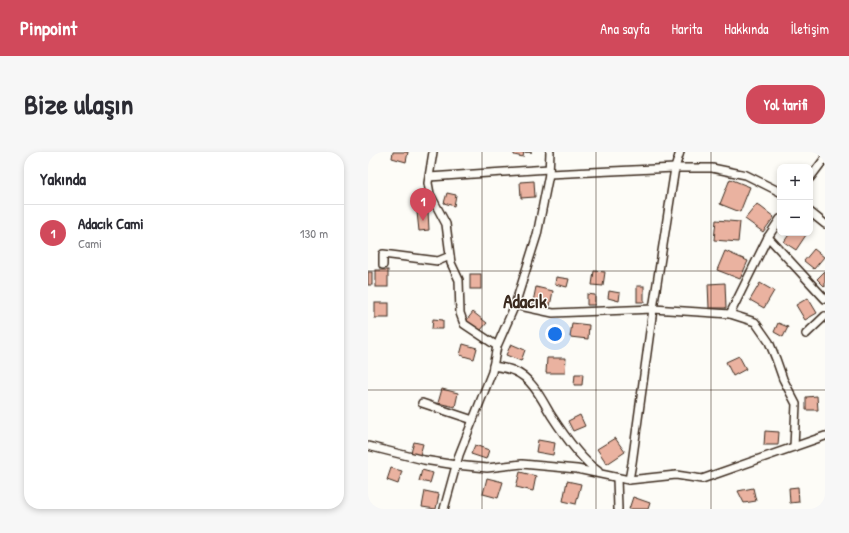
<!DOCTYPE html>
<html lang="tr">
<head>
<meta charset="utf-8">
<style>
  :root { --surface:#fff; --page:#f7f7f7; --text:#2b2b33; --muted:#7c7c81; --line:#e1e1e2; --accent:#d1495b }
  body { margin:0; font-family:"Patrick Hand",sans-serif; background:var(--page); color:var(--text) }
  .controls { position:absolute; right:12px; top:12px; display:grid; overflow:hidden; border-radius:8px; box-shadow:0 2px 6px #0003 }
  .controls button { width:36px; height:36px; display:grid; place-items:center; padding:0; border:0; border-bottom:1px solid var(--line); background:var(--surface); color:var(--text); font:20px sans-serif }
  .you { position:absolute; left:187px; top:182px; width:14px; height:14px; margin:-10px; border:3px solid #fff; border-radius:50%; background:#1a73e8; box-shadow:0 0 0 6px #1a73e833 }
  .badge { display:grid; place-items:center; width:26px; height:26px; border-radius:50%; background:var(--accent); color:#fff; font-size:13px; font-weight:700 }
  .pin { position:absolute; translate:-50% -33px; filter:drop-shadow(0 1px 2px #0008) }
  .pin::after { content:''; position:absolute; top:21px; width:14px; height:12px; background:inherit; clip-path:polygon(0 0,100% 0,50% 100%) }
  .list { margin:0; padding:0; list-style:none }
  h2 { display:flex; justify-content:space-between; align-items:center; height:52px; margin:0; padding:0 16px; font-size:17px }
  h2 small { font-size:13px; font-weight:400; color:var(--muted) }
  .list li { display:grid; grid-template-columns:26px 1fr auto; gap:12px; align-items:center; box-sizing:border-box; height:56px; padding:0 16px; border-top:1px solid var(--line) }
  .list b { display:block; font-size:15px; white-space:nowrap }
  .list p { margin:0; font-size:13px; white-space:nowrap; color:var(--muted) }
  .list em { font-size:13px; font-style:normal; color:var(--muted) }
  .map { position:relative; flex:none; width:457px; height:357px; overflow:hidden; border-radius:16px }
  header { display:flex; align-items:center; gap:24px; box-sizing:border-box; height:56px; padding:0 20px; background:var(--accent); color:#fff }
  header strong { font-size:19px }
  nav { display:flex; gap:22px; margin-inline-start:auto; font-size:14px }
  .intro { display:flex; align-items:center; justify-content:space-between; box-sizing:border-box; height:96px; padding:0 24px }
  h1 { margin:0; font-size:28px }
  .button { padding:10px 18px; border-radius:16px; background:var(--accent); color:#fff; font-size:14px; font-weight:700 }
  main { display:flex; gap:24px; padding:0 24px }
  aside { flex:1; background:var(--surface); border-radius:16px; box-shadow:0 2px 6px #0003 }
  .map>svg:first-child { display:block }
</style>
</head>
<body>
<header>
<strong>Pinpoint</strong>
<nav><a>Ana sayfa</a><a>Harita</a><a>Hakkında</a><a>İletişim</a></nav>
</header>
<div class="intro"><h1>Bize ulaşın</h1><a class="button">Yol tarifi</a></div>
<main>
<aside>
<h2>Yakında<small></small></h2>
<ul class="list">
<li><span class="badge">1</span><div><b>Adacık Cami</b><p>Cami</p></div><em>130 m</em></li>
</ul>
</aside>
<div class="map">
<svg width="457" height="357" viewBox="0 0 457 357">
  <rect width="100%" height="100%" fill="#fdfcf7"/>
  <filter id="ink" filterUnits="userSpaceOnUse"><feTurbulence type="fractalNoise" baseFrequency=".025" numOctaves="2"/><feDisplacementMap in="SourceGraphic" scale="8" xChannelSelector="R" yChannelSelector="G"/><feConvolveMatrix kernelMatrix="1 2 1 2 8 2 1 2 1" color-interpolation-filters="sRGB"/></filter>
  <g filter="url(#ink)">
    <!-- building -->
    <g fill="#eab2a0" stroke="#3b2a1e">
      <path d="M25,0H40L38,10L24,6Z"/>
      <path d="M146,0H164H156L155,5L146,3Z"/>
      <path d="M362,27L382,35L372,60L352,52Z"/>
      <path d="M166,29L167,45L153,46L152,30Z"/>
      <path d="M79,41L88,43L86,54L76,51Z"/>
      <path d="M389,52L406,65L395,80L377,67Z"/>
      <path d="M60,59L61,78L51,79L49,60Z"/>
      <path d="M348,68L372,70L370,90L346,88Z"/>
      <path d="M422,81H434L438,83L428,98L416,90Z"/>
      <path d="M446,97L456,105L446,117L436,109Z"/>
      <path d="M357,99L380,109L372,127L349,118Z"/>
      <rect x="8" y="118" width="12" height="17"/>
      <path d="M226,119L237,120L235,134L224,133Z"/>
      <path d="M457,119V135L449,127Z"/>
      <rect x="0" y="120" width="4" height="13"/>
      <rect x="102" y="122" width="11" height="15"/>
      <path d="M188,125L201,127L199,135L187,132Z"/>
      <path d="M357,131L358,156H341L340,132Z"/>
      <path d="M392,131L406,139L396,156L382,148Z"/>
      <rect x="269" y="134" width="7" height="16"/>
      <path d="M168,135L185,139L182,154L165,150Z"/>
      <path d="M241,139L252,141L251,149L240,146Z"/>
      <path d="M219,142L227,143V153H219Z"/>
      <path d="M440,146L449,161L437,168L428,153Z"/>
      <rect x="7" y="151" width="14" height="15"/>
      <path d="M105,160L119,171L112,179L98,169Z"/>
      <path d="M65,167L75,168V177H64Z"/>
      <path d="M204,171L221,173L220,187L202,185Z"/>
      <path d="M410,171L420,175L415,185L406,180Z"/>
      <path d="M95,192L109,196L106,207L92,203Z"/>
      <path d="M143,192L157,198L153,209L138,203Z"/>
      <path d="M371,204L378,217L365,224L358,210Z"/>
      <path d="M179,206H198L197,221H178Z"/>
      <path d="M207,222H215L214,233H206Z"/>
      <path d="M74,237L90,241L87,255L70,251Z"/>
      <path d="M449,244L450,258H438V245Z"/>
      <path d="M212,263L217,274L205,279L200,269Z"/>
      <path d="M397,279L411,280L410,293H396Z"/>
      <path d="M247,286L257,300L239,312L229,297Z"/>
      <path d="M170,288L187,291L185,303L168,300Z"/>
      <path d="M46,290L55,292L52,303L43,301Z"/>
      <path d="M107,293L121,298L118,307L103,302Z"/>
      <path d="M23,316L34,319L30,332L19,328Z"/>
      <path d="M54,318L65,321L62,331L51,329Z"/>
      <path d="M152,320L168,324L165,339L148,335Z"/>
      <path d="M119,326L135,330L130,346L115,342Z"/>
      <path d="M199,329L213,332L208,352L195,349Z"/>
      <path d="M430,335L431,350L422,351L421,336Z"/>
      <path d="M385,336L388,349L376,351L370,339Z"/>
      <path d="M57,339L71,342L68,357L54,355Z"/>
      <path d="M265,345L282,351L280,357H261Z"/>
    </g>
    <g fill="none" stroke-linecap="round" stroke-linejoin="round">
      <!-- minor casing -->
      <g stroke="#3b2a1e" stroke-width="10">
        <g id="minor">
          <path d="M65,0L60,31L62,42L78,72L83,111L91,128L92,161L96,172L129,194"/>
          <path d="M181,22L307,16H344L378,23L412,40"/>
          <path d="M61,25L181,17"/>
          <path d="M442,26L457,6"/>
          <path d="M442,60L457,72"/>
          <path d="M400,85L457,147"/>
          <path d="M15,113V102L70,109L82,104"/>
          <path d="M147,153L185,161L285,157L362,162L400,85L412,67"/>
          <path d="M362,162L387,170L401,190L408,207L415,227L428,252L426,295"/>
          <path d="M438,182L457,164"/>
          <path d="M125,214C132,215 140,216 146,219C164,226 174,248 183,263C194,280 213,308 230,319"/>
          <path d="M54,251L105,268"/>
          <path d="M0,294L56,308L88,313L119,316L154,312L209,317L261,328L308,323L334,327L457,284"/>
          <path d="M249,326L250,357"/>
          <path d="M261,328L264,311L285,157L307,16L312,0"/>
          <path d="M76,357L91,303L124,220L129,194L147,153L169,83L181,22L182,0"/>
        </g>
      </g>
      <!-- minor -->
      <use href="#minor" stroke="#fdfcf7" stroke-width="7"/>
    </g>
  </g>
  <!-- grid -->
  <path fill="none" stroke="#3b2a1e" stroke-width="1" stroke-opacity="0.55" d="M114,0V357M228,0V357M343,0V357M0,119H457M0,238H457"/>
  <g text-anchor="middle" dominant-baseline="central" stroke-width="3" stroke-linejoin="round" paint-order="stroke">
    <!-- district labels -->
    <g font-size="19" font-weight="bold" fill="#3b2a1e" stroke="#fdfcf7">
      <text x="157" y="149">Adacık</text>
    </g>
  </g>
</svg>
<div class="controls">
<button>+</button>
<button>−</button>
</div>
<div class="you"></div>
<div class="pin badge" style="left:55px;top:69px">1</div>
</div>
</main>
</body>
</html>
